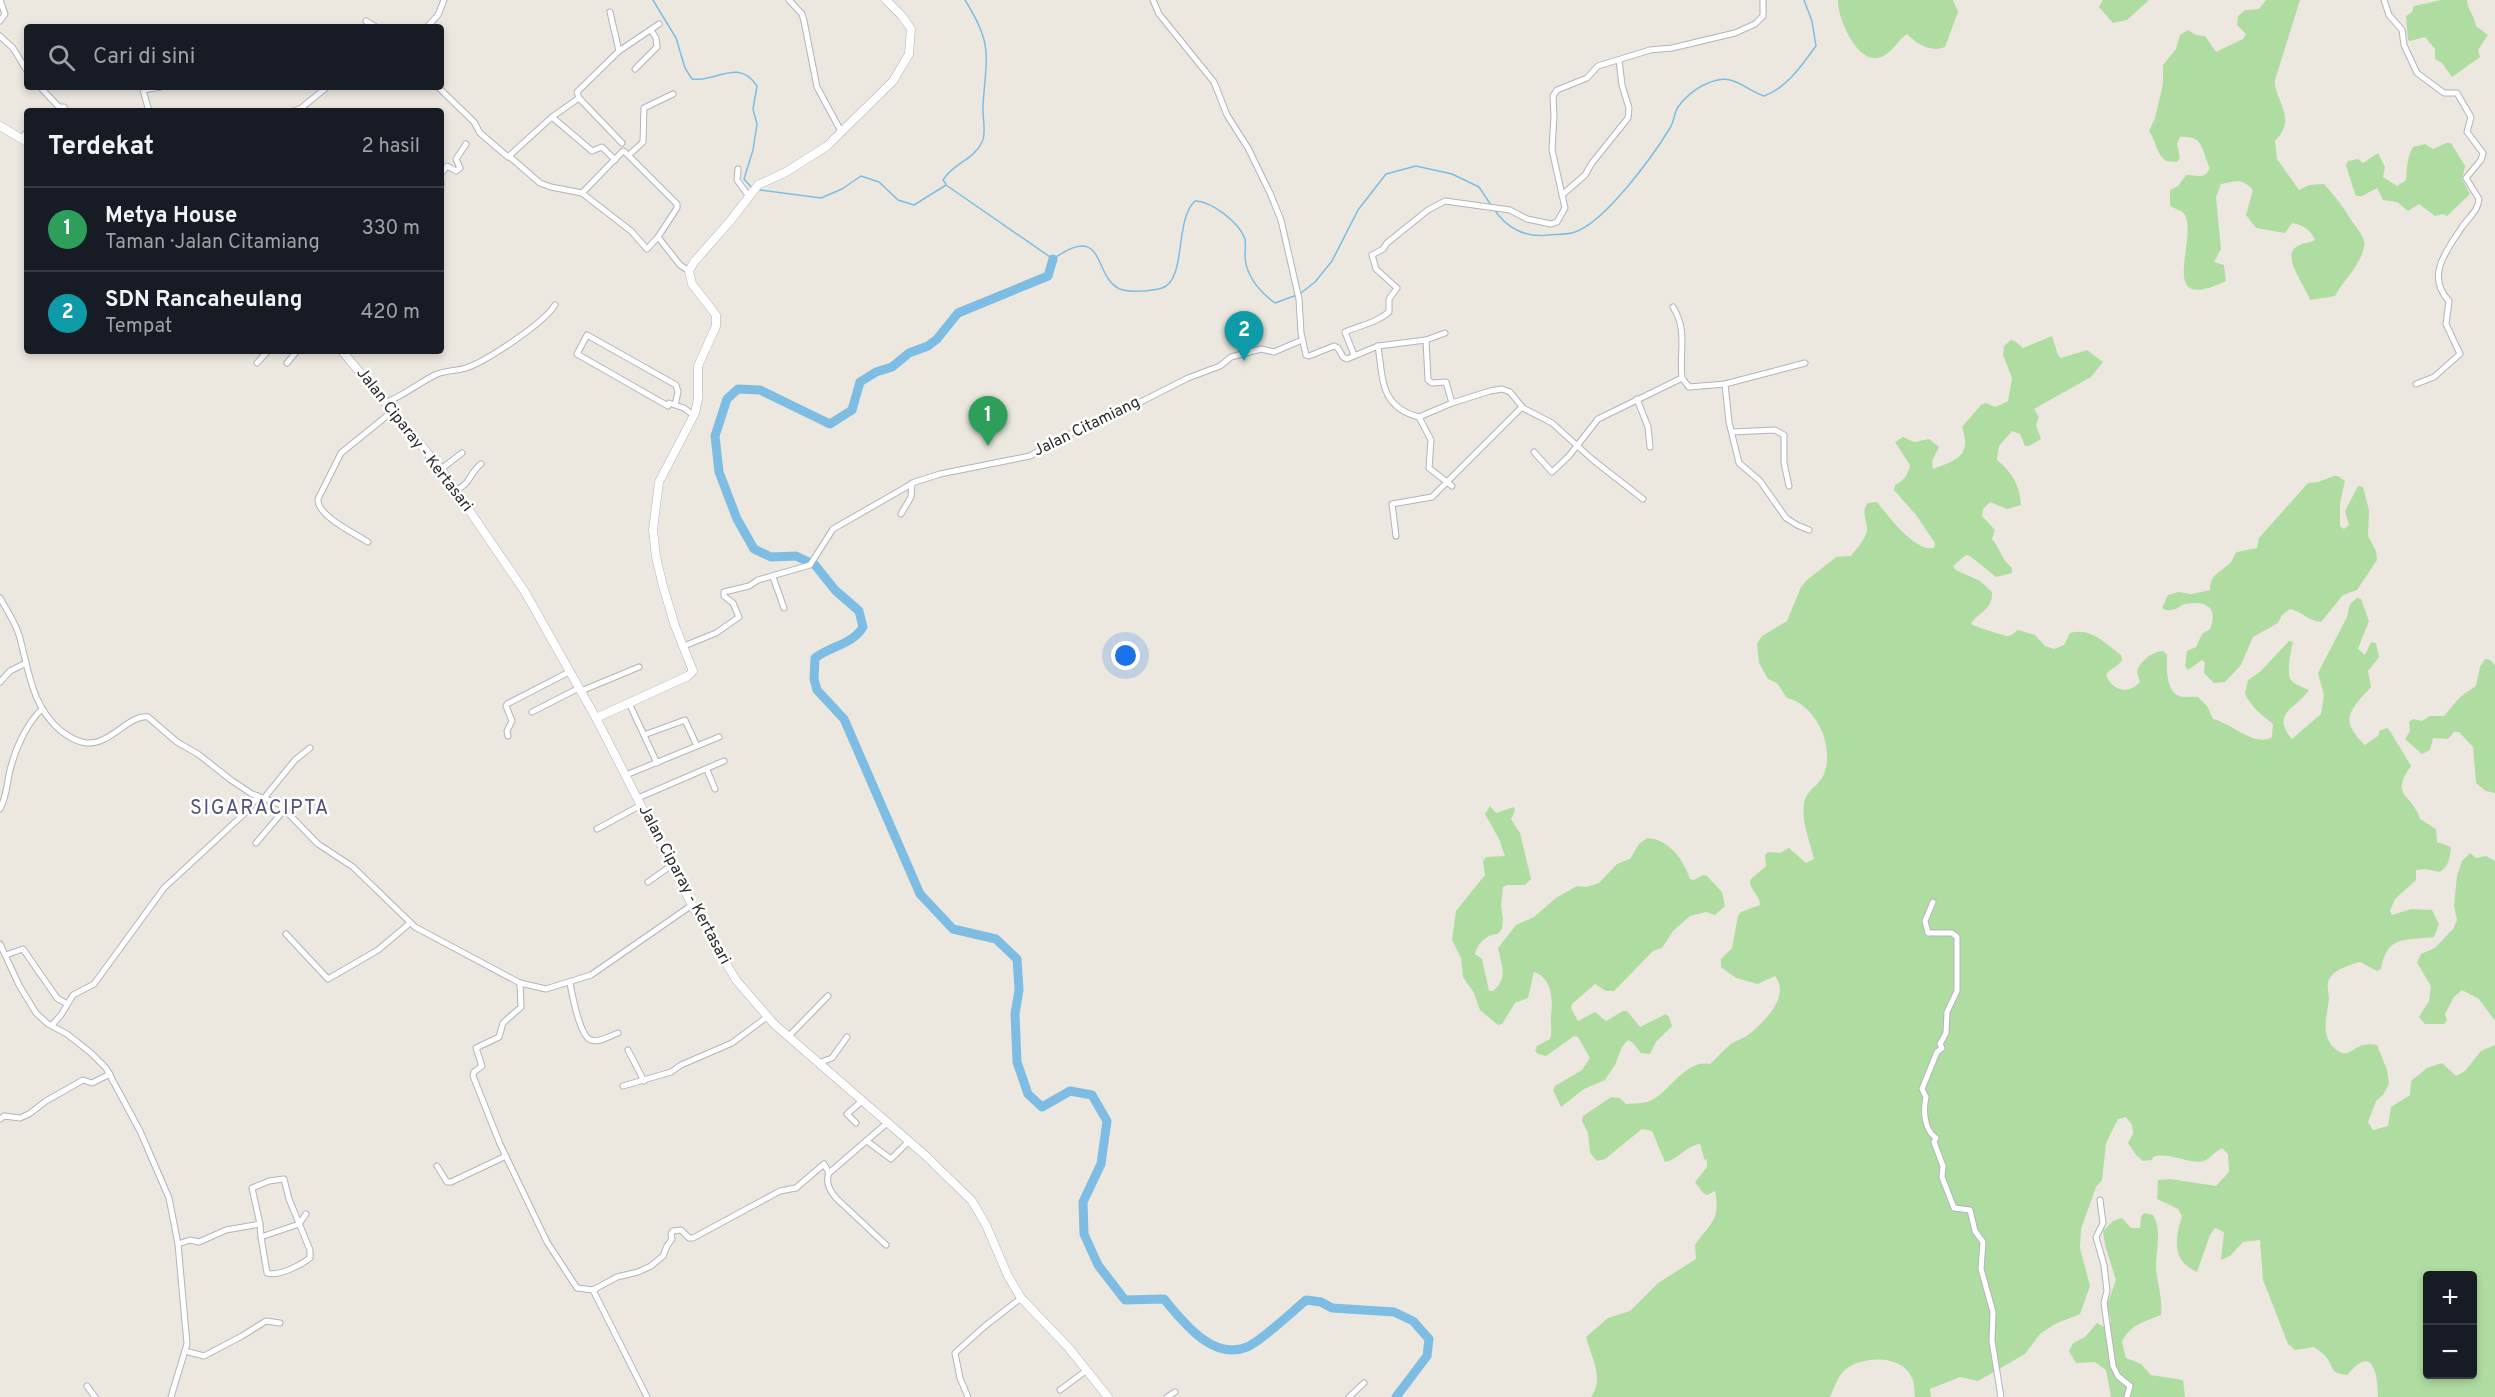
<!DOCTYPE html>
<html lang="id">
<head>
<meta charset="utf-8">
<style>
  :root { --surface:#171b24; --page:#242831; --text:#f1f3f6; --muted:#9ea1a6; --line:#363941; --accent:#0b8043 }
  body { margin:0; font-family:Overpass,sans-serif; background:var(--page); color:var(--text) }
  .controls { position:absolute; right:18px; bottom:18px; display:grid; overflow:hidden; border-radius:6px; box-shadow:0 3px 9px #0003 }
  .controls button { width:54px; height:54px; display:grid; place-items:center; padding:0; border:0; border-bottom:2px solid var(--line); background:var(--surface); color:var(--text); font:30px sans-serif }
  .you { position:absolute; left:1126px; top:656px; width:21px; height:21px; margin:-15px; border:4px solid #fff; border-radius:50%; background:#1a73e8; box-shadow:0 0 0 9px #1a73e833 }
  .badge { display:grid; place-items:center; width:39px; height:39px; border-radius:50%; background:var(--accent); color:#fff; font-size:20px; font-weight:700 }
  .pin { position:absolute; translate:-50% -50px; filter:drop-shadow(0 2px 3px #0008) }
  .pin::after { content:''; position:absolute; top:32px; width:21px; height:18px; background:inherit; clip-path:polygon(0 0,100% 0,50% 100%) }
  .list { margin:0; padding:0; list-style:none }
  h2 { display:flex; justify-content:space-between; align-items:center; height:78px; margin:0; padding:0 24px; font-size:26px }
  h2 small { font-size:20px; font-weight:400; color:var(--muted) }
  .list li { display:grid; grid-template-columns:39px 1fr auto; gap:18px; align-items:center; box-sizing:border-box; height:84px; padding:0 24px; border-top:2px solid var(--line) }
  .list b { display:block; font-size:22px; white-space:nowrap }
  .list p { margin:0; font-size:20px; white-space:nowrap; color:var(--muted) }
  .list em { font-size:20px; font-style:normal; color:var(--muted) }
  .icon { flex:none; width:33px; height:33px; fill:none; stroke:currentColor; stroke-width:2; stroke-linecap:round; stroke-linejoin:round }
  .map { position:relative; flex:none; width:2495px; height:1397px; overflow:hidden }
  .search { position:absolute; background:var(--surface); box-shadow:0 3px 9px #0003; left:24px; top:24px; width:420px; height:66px; display:flex; align-items:center; gap:15px; box-sizing:border-box; padding:0 21px; border-radius:6px; color:var(--muted); font-size:22px }
  .panel { position:absolute; background:var(--surface); box-shadow:0 3px 9px #0003; left:24px; top:108px; width:420px; height:246px; border-radius:6px }
  .map>svg:first-child { display:block }
</style>
</head>
<body>
<div class="map">
<svg width="2495" height="1397" viewBox="0 0 2495 1397">
  <rect width="100%" height="100%" fill="#ece8df"/>
  <!-- green -->
  <g fill="#afdda1" fill-rule="evenodd">
    <path d="M1838,0H1953L1958,12L1945,47C1931,53 1917,44 1907,34C1897,41 1891,55 1878,58C1856,62 1837,17 1838,0Z"/>
    <path d="M2103,0H2149L2127,20L2113,23L2099,7Z"/>
    <path d="M2266,0H2300L2275,80C2273,100 2299,117 2275,141L2277,159L2299,190L2309,185L2324,184C2334,195 2342,205 2350,218C2363,238 2371,240 2357,264C2351,275 2341,284 2335,296C2327,298 2319,298 2310,300C2307,288 2279,255 2298,246C2302,243 2310,243 2315,240C2311,230 2303,225 2292,223L2285,233L2256,228L2246,215L2253,190C2241,177 2236,182 2221,184L2216,197L2221,249L2214,262L2224,265L2226,281C2155,315 2198,241 2185,215C2182,209 2174,210 2170,205V190L2178,186L2186,175C2197,174 2204,181 2210,168C2201,151 2205,135 2180,137L2177,144L2180,158L2177,162L2166,161C2156,154 2156,141 2149,131L2155,118L2163,84V65L2176,49L2180,35L2188,30L2196,35L2205,36L2216,52L2243,39L2246,34L2237,25L2238,16L2245,10L2259,9Z"/>
    <path d="M2441,0H2467C2467,9 2475,16 2476,26L2488,35L2478,50L2480,57L2452,77L2442,63L2435,59V49L2425,37L2410,41L2408,40L2406,16L2412,12L2414,6Z"/>
    <path d="M2446,143H2451L2465,166L2462,179L2470,194L2447,216L2443,214L2435,216L2419,204L2408,211L2397,202L2383,200L2377,188L2362,196H2356L2355,194L2346,165L2348,161L2358,159L2363,163L2378,153L2385,167L2383,177L2397,186L2406,180C2407,169 2407,157 2413,147L2425,144L2433,149Z"/>
    <path d="M2052,336L2058,355L2061,358L2087,350L2103,362L2091,377L2034,409L2039,417L2036,425L2041,439L2029,446H2025L2020,434L2012,431L1999,446L1997,460C2012,472 2020,486 2021,505L2007,509L1990,502L1983,509L1982,516L1995,530L1992,539C2001,550 2000,557 2012,568V573L1996,577L1970,556L1966,555L1953,566L1956,570L1980,581L1992,592C1993,610 1978,612 1971,624C1976,627 2007,637 2009,636C2011,636 2016,631 2018,630L2035,635L2045,646L2054,649L2064,645L2070,633C2091,627 2106,644 2121,655L2122,660C2118,667 2109,669 2106,675C2112,691 2129,695 2140,682L2137,672C2139,662 2153,651 2163,651L2167,655C2167,667 2165,690 2179,696C2185,698 2192,696 2198,697L2207,706L2213,719C2231,723 2256,748 2272,737L2273,724C2262,715 2252,708 2245,694L2248,680L2260,672L2289,641L2293,642C2291,650 2286,674 2291,680C2295,685 2303,687 2309,690C2296,709 2270,713 2292,739L2321,714L2324,695L2318,673L2347,617L2350,604L2357,598L2361,599L2369,621L2358,649L2365,655L2371,642L2376,643L2379,657L2368,671L2371,687C2349,711 2339,720 2365,745L2379,735V731L2387,728L2390,731L2411,766C2389,797 2412,793 2420,819L2436,829L2437,842L2451,847C2450,857 2449,866 2440,872L2425,869L2416,870V880L2395,899L2390,911L2392,915L2411,909L2432,910L2439,924L2434,937C2406,941 2387,934 2381,969L2377,971L2360,962C2351,964 2337,969 2331,976C2325,984 2329,991 2329,999C2327,1017 2319,1038 2338,1051C2348,1058 2354,1047 2363,1045C2368,1044 2373,1044 2377,1045L2387,1070L2389,1084L2383,1095L2376,1101L2368,1122L2373,1130L2388,1126L2391,1107L2410,1095L2411,1081L2427,1068L2442,1063L2456,1076L2465,1071L2481,1051L2495,1045V1397H2378C2378,1388 2377,1356 2362,1362C2356,1364 2351,1371 2347,1375C2329,1373 2335,1368 2326,1357C2323,1353 2318,1350 2314,1347L2295,1350L2288,1344L2263,1280L2260,1240L2243,1242L2230,1256L2221,1260L2224,1232L2215,1228L2210,1235L2197,1272C2171,1261 2175,1239 2182,1216L2178,1209L2157,1199L2158,1180L2170,1179L2216,1186L2229,1172L2228,1154L2222,1148C2216,1151 2211,1157 2206,1160C2193,1167 2170,1151 2153,1157L2152,1160L2143,1161L2136,1155L2128,1143L2133,1134L2132,1125L2126,1117L2118,1119L2106,1143L2102,1180L2096,1187L2081,1229L2080,1248L2090,1286L2080,1314L2055,1324L2040,1334L2025,1354L1978,1381L1960,1377L1930,1389L1931,1397H1915C1914,1391 1915,1384 1912,1378C1903,1355 1864,1355 1846,1369C1838,1375 1834,1388 1830,1397H1591C1605,1377 1591,1358 1586,1337L1608,1318L1630,1311L1658,1283L1696,1259L1695,1245C1709,1224 1721,1221 1715,1191L1707,1195L1703,1193L1695,1182L1707,1167V1158L1705,1161L1700,1144C1687,1145 1678,1160 1665,1162L1652,1131L1642,1129L1605,1159L1597,1161L1590,1153L1588,1133L1582,1121L1583,1116L1611,1097L1620,1098L1626,1104C1633,1103 1643,1104 1650,1101C1669,1093 1685,1059 1710,1064C1717,1058 1723,1050 1731,1044C1736,1040 1743,1039 1748,1035C1763,1023 1791,997 1775,976L1758,984L1736,978L1721,967V959L1732,948L1738,916L1741,912L1760,905C1760,895 1749,889 1750,880L1766,866L1765,855L1768,852L1780,853L1789,848L1806,863L1814,859C1810,842 1801,821 1804,804C1806,789 1819,787 1824,774C1835,746 1816,705 1787,698L1777,683L1768,679L1759,663L1757,644L1762,636L1787,621L1801,587L1807,580L1836,557L1851,556C1856,549 1865,540 1867,531C1868,520 1860,513 1868,503L1877,502C1888,516 1915,552 1934,548L1935,543L1916,515L1894,490L1895,485C1903,482 1909,473 1910,465L1895,442L1903,437L1914,442L1929,439L1939,447L1932,461L1933,469C1957,460 1972,456 1962,427L1981,405L1986,403L1995,407L2008,401L2012,378L2003,355L2004,346L2011,340L2016,342L2023,348ZM2428,1276H2472V1374H2428Z"/>
    <path d="M2334,476H2338L2345,481L2340,503V526L2344,529L2349,525L2345,511L2358,486L2363,487L2369,510L2368,536L2376,551L2377,560L2357,590L2343,595L2321,622C2310,622 2301,611 2290,609L2282,615L2278,623L2253,637L2241,665L2225,682L2214,683L2204,673L2205,663L2202,660L2188,670L2185,666L2187,651L2196,647L2202,634L2210,629C2219,607 2205,600 2185,604C2179,606 2177,610 2171,610C2167,611 2166,610 2162,608L2168,595L2178,592L2192,594L2210,590C2210,575 2219,573 2229,564C2233,561 2233,556 2237,552L2257,548L2259,538L2308,483L2318,482Z"/>
    <path d="M2485,659L2490,660L2495,665V793L2486,791L2476,783L2473,747L2459,732H2454L2448,739L2433,738L2430,750L2422,754L2405,739L2410,731L2409,722L2413,719L2422,721L2430,716H2444L2460,697L2476,686L2480,667Z"/>
    <path d="M1490,806L1496,813L1514,807L1515,811L1511,819L1520,833L1531,879L1525,885H1507L1503,887L1501,906L1503,920L1502,929L1498,934C1487,934 1477,944 1475,954L1482,959L1489,991H1493C1509,977 1501,965 1498,948L1516,925L1534,917L1556,898L1577,886L1586,887L1599,883L1617,864L1630,859L1639,844L1647,838C1669,839 1683,859 1690,879L1694,880L1703,875L1707,876L1722,892L1725,906L1715,915L1706,912L1690,916L1673,931L1662,948L1653,951L1614,991H1606L1595,984L1572,1004L1571,1008L1578,1021L1595,1012L1606,1021L1623,1011H1627L1640,1027L1666,1014L1669,1017L1672,1026L1656,1042L1650,1054L1641,1053L1632,1042L1628,1040L1622,1047L1615,1065L1605,1080L1584,1089L1561,1107L1553,1090L1555,1086L1582,1070L1590,1058L1578,1037L1574,1036L1546,1056L1538,1054L1535,1051L1537,1046L1550,1039L1551,1035C1552,1028 1550,1022 1551,1015C1553,999 1552,978 1534,972L1528,998L1515,1003L1502,1024L1498,1025L1480,1010L1474,993L1463,977L1461,958L1452,940L1456,911L1485,875L1483,861L1486,857L1505,856L1499,839L1485,814Z"/>
    <path d="M2470,853L2476,858L2486,856L2495,861V1021L2479,999L2462,990L2454,997L2445,1014L2447,1020L2444,1024H2425L2419,1017L2429,1001L2431,986L2417,963L2421,954L2435,948L2453,929L2457,920L2454,906L2457,876L2462,861Z"/>
    <path d="M2144,1213L2153,1215C2162,1230 2156,1250 2156,1267C2157,1284 2163,1298 2161,1315C2145,1322 2130,1324 2122,1342L2126,1358L2141,1364L2151,1375L2183,1380L2185,1397H2111L2106,1370L2095,1362L2076,1363L2069,1351L2073,1343L2085,1337L2097,1323L2106,1328L2111,1321L2107,1305L2116,1280L2105,1245L2103,1231L2113,1221L2122,1218L2131,1228H2140L2141,1217Z"/>
  </g>
  <g fill="none" stroke-linecap="round" stroke-linejoin="round">
    <!-- stream -->
    <g stroke="#7dbde3" stroke-width="1.5">
      <path d="M653,0L676,38L685,68L692,79C715,83 738,57 757,86L753,109L757,124L753,150L744,179L752,188"/>
      <path d="M946,184L943,180C954,162 973,161 982,142C987,133 982,117 983,106C986,56 994,46 965,0"/>
      <path d="M760,190L821,198L842,189L861,176L879,182L898,200L914,205L946,185L1053,259C1107,221 1092,277 1120,289C1130,293 1152,291 1162,288C1187,280 1174,220 1195,201C1211,201 1239,222 1245,239C1246,245 1245,252 1245,258C1247,277 1260,292 1275,303L1297,295"/>
      <path d="M1494,209C1506,228 1526,238 1548,235C1556,234 1567,235 1575,232C1605,222 1653,156 1670,128C1674,122 1674,113 1678,107C1684,98 1696,88 1706,84C1734,71 1741,88 1764,96C1787,88 1802,65 1816,46L1812,21L1804,0"/>
      <path d="M1301,293L1315,282L1332,261L1358,210L1386,174L1416,166L1452,174L1479,187L1491,205"/>
    </g>
    <!-- river -->
    <path stroke="#7dbde3" stroke-width="9" d="M1053,259L1048,276L958,313L937,339L928,346L909,353L892,367L876,372L860,382L852,410L830,424L760,390L738,389L727,399L715,436L719,472L737,519L754,549L771,557L796,556L815,565L835,590L859,611L863,627C853,644 831,646 815,658L814,679L817,690L844,719L920,894L953,929L996,939L1017,959L1019,990L1015,1014L1017,1062L1028,1094L1042,1107L1070,1091L1092,1095L1107,1121L1101,1164L1083,1202L1084,1234L1098,1265L1125,1300L1164,1299C1184,1323 1213,1361 1247,1347C1260,1342 1293,1311 1306,1300L1321,1302L1332,1308L1394,1312L1413,1321L1429,1339L1427,1356L1396,1397"/>
    <!-- street casing -->
    <g stroke="#b2b4bd" stroke-width="7">
      <g id="street">
        <path d="M0,0L5,14L0,21"/>
        <path d="M789,0L802,14L804,21L817,87L842,133"/>
        <path d="M1153,0L1159,14L1214,82L1227,115L1248,148L1270,193L1281,220L1299,299L1301,333L1306,355L1309,356L1334,346L1338,348L1343,357L1347,359L1378,346L1426,340L1445,333"/>
        <path d="M2384,0L2389,15L2402,30L2404,45L2417,73L2444,93H2457L2471,117L2467,132L2483,153L2481,160L2466,178L2479,199C2478,211 2469,217 2462,227C2447,250 2425,276 2449,301L2446,324L2460,354L2434,377L2416,384"/>
        <path d="M366,21L376,27"/>
        <path d="M427,27L438,15L444,0"/>
        <path d="M0,36L13,48L27,71"/>
        <path d="M619,51L659,24"/>
        <path d="M635,69L657,47L656,38L651,30"/>
        <path d="M40,87L59,107H64L66,111"/>
        <path d="M438,87L474,122L480,133L508,157L552,117L592,151L602,147L615,160"/>
        <path d="M579,98L577,92L619,51L610,12"/>
        <path d="M149,111L143,90L161,87"/>
        <path d="M293,111L300,109L327,87"/>
        <path d="M552,117L579,98L622,143"/>
        <path d="M21,139L27,132"/>
        <path d="M629,155L643,142L644,108L673,94"/>
        <path d="M510,157L540,183L551,187L582,193L631,231L647,249L658,237"/>
        <path d="M738,169L737,180L748,195"/>
        <path d="M441,174L447,166L456,171L460,168L456,159L466,144"/>
        <path d="M441,182V185"/>
        <path d="M582,193L623,151L625,152L677,204V208L658,237L680,265L689,271"/>
        <path d="M1562,195L1585,175L1592,163L1628,118L1629,108L1622,85L1619,60"/>
        <path d="M1673,307C1688,331 1679,351 1682,378"/>
        <path d="M1426,340L1428,380L1432,383L1446,382L1452,403L1419,417L1431,440L1429,468L1452,486"/>
        <path d="M1378,346C1383,379 1380,407 1419,417"/>
        <path d="M1354,355L1345,332C1361,325 1376,323 1389,312V299L1397,288L1376,269L1372,255L1383,249L1387,243L1428,210L1445,201L1510,210L1527,219L1551,224L1557,222L1565,208L1552,150L1554,116L1553,96L1557,90L1587,78L1598,66L1650,50L1672,48L1735,33L1755,24L1763,16V0"/>
        <path d="M257,363L268,351"/>
        <path d="M287,363L297,351"/>
        <path d="M1725,384L1729,422L1739,463L1760,481L1786,518L1797,525L1809,530"/>
        <path d="M1637,399L1648,427L1650,447"/>
        <path d="M387,402C404,395 419,383 435,375C445,370 457,371 466,368C487,361 544,323 555,305"/>
        <path d="M1452,403L1490,391L1502,389L1510,392L1523,408L1552,423L1593,460L1643,499"/>
        <path d="M675,405L678,392L676,385L587,335L577,354L668,406L669,403L684,408L693,415"/>
        <path d="M1732,432L1775,430L1784,435V463L1789,486"/>
        <path d="M1534,452L1552,472L1569,456L1598,419L1682,378L1689,387L1725,384L1805,363"/>
        <path d="M441,469L462,453"/>
        <path d="M456,490C472,483 469,473 481,464"/>
        <path d="M901,514L911,497L912,483"/>
        <path d="M1396,536L1392,504L1432,497L1522,407"/>
        <path d="M368,542C354,533 317,516 318,499L341,453L394,410"/>
        <path d="M773,577L784,608"/>
        <path d="M0,598C7,610 15,622 19,635C29,670 31,706 61,731C68,736 76,742 86,743C111,745 129,714 148,717L177,742L198,754L231,780L252,794L279,804L318,844L353,867L415,927L520,983L546,989L591,975L692,905"/>
        <path d="M684,646L716,633L739,617L733,603L724,596V592L749,586L758,580L810,565L833,529L915,482L940,474L1030,456L1060,438L1117,414L1188,378L1220,366L1231,357L1261,349L1274,352L1302,340"/>
        <path d="M0,682L10,671L26,663"/>
        <path d="M581,691L639,667"/>
        <path d="M629,703L657,763"/>
        <path d="M532,712L579,688"/>
        <path d="M644,735L685,720L697,746"/>
        <path d="M508,736L507,731L512,721L506,706L507,704L571,671"/>
        <path d="M707,770L715,789"/>
        <path d="M626,775L719,737"/>
        <path d="M265,797L295,760L310,748"/>
        <path d="M638,798L724,761"/>
        <path d="M0,809C9,791 6,781 12,763C17,745 28,722 42,709"/>
        <path d="M597,829L641,805"/>
        <path d="M256,843L285,809"/>
        <path d="M648,882L672,865"/>
        <path d="M1933,902L1925,921L1928,933H1952L1957,937V991L1947,1012L1946,1033L1940,1044L1942,1048L1937,1052L1922,1089L1926,1097C1923,1110 1924,1130 1936,1138L1934,1142L1943,1166L1942,1177L1954,1208L1970,1210L1975,1231L1983,1242L1981,1269L1993,1312L1992,1341L2001,1397"/>
        <path d="M286,934L328,979L378,950L410,923"/>
        <path d="M0,944L19,985L36,1013L48,1024L67,1034L91,1053L106,1068L140,1131L169,1198L178,1244L187,1344L171,1397"/>
        <path d="M6,955L23,949L57,998L67,1004"/>
        <path d="M520,983L521,1007L503,1023L499,1037L476,1048L482,1066L474,1072L473,1076L500,1144L547,1242L577,1288L593,1290L647,1397"/>
        <path d="M570,983C572,994 580,1037 591,1040C599,1043 610,1036 618,1033"/>
        <path d="M52,1025L61,1015L73,995L94,984L164,888L246,812L258,796"/>
        <path d="M788,1037L828,996"/>
        <path d="M628,1050L644,1081"/>
        <path d="M818,1063L832,1058L847,1037"/>
        <path d="M623,1086L671,1072L681,1065L732,1043L767,1017"/>
        <path d="M0,1119L4,1116L20,1118L29,1114L46,1101L83,1080L92,1083L110,1074"/>
        <path d="M856,1123L847,1114L862,1101"/>
        <path d="M867,1141L891,1159L909,1141"/>
        <path d="M437,1166L447,1182H451L506,1156"/>
        <path d="M829,1173L887,1123"/>
        <path d="M2100,1200L2103,1223L2096,1237L2104,1265L2107,1291L2104,1303L2113,1366L2118,1376L2130,1386L2127,1397"/>
        <path d="M260,1224L252,1188L269,1181L284,1179L289,1199L310,1250V1258C301,1265 278,1277 267,1273L261,1237"/>
        <path d="M178,1244L190,1240L199,1242L226,1230L260,1224L261,1237L299,1224L306,1214"/>
        <path d="M593,1290L617,1277L638,1272L651,1266L663,1256L667,1246L672,1239L671,1234L673,1231L681,1230L689,1238H693L780,1191L796,1188L824,1164L829,1173C825,1182 830,1191 836,1198L886,1245"/>
        <path d="M185,1351L204,1356L242,1336L266,1321L280,1323"/>
        <path d="M87,1386L95,1397"/>
        <path d="M1060,1390L1087,1370"/>
        <path d="M968,1397L960,1378L955,1353L985,1326L1021,1298"/>
        <path d="M1167,1397L1175,1392"/>
        <path d="M1349,1397L1364,1383"/>
      </g>
    </g>
    <!-- secondary casing -->
    <g stroke="#b2b4bd" stroke-width="9">
      <g id="secondary">
        <path d="M0,126L27,142"/>
        <path d="M342,351L441,469L525,592L596,718L692,905L736,980L774,1024L926,1156L972,1201L986,1225L1008,1276L1021,1298L1068,1347L1108,1397"/>
        <path d="M596,718L688,676L693,671L675,626L663,586L656,557L653,530L659,482L695,413L698,399V366L716,326V315L692,284L689,271L694,262L731,220L758,185L786,172L827,146L893,81L909,54L911,29L902,16L886,0"/>
      </g>
    </g>
    <!-- street -->
    <use href="#street" stroke="#fff" stroke-width="5"/>
    <!-- secondary -->
    <use href="#secondary" stroke="#fff" stroke-width="8"/>
  </g>
  <g text-anchor="middle" dominant-baseline="central" stroke-width="5" stroke-linejoin="round" paint-order="stroke">
    <!-- street labels -->
    <g font-size="16" fill="#2b2b2b" stroke="#fff">
      <text transform="translate(1087 427) rotate(-26)">Jalan Citamiang</text>
      <text transform="translate(414 440) rotate(52)">Jalan Ciparay - Kertasari</text>
      <text transform="translate(684 885) rotate(62)">Jalan Ciparay - Kertasari</text>
    </g>
    <!-- quarter labels -->
    <g font-size="20" letter-spacing="1.5" fill="#505378" stroke="#fff">
      <text x="260" y="809">SIGARACIPTA</text>
    </g>
  </g>
</svg>
<div class="controls">
<button>+</button>
<button>−</button>
</div>
<div class="you"></div>
<div class="pin badge" style="left:988px;top:446px;background:#2e9e5b">1</div>
<div class="pin badge" style="left:1244px;top:361px;background:#0f9aa8">2</div>
<div class="search"><svg class="icon" aria-label="search" viewBox="0 0 24 24"><circle cx="10" cy="10" r="6"/><path d="M15 15l6 6"/></svg>Cari di sini</div>
<section class="panel">
<h2>Terdekat<small>2 hasil</small></h2>
<ul class="list">
<li><span class="badge" style="background:#2e9e5b">1</span><div><b>Metya House</b><p>Taman · Jalan Citamiang</p></div><em>330 m</em></li>
<li><span class="badge" style="background:#0f9aa8">2</span><div><b>SDN Rancaheulang</b><p>Tempat</p></div><em>420 m</em></li>
</ul>
</section>
</div>
</body>
</html>
